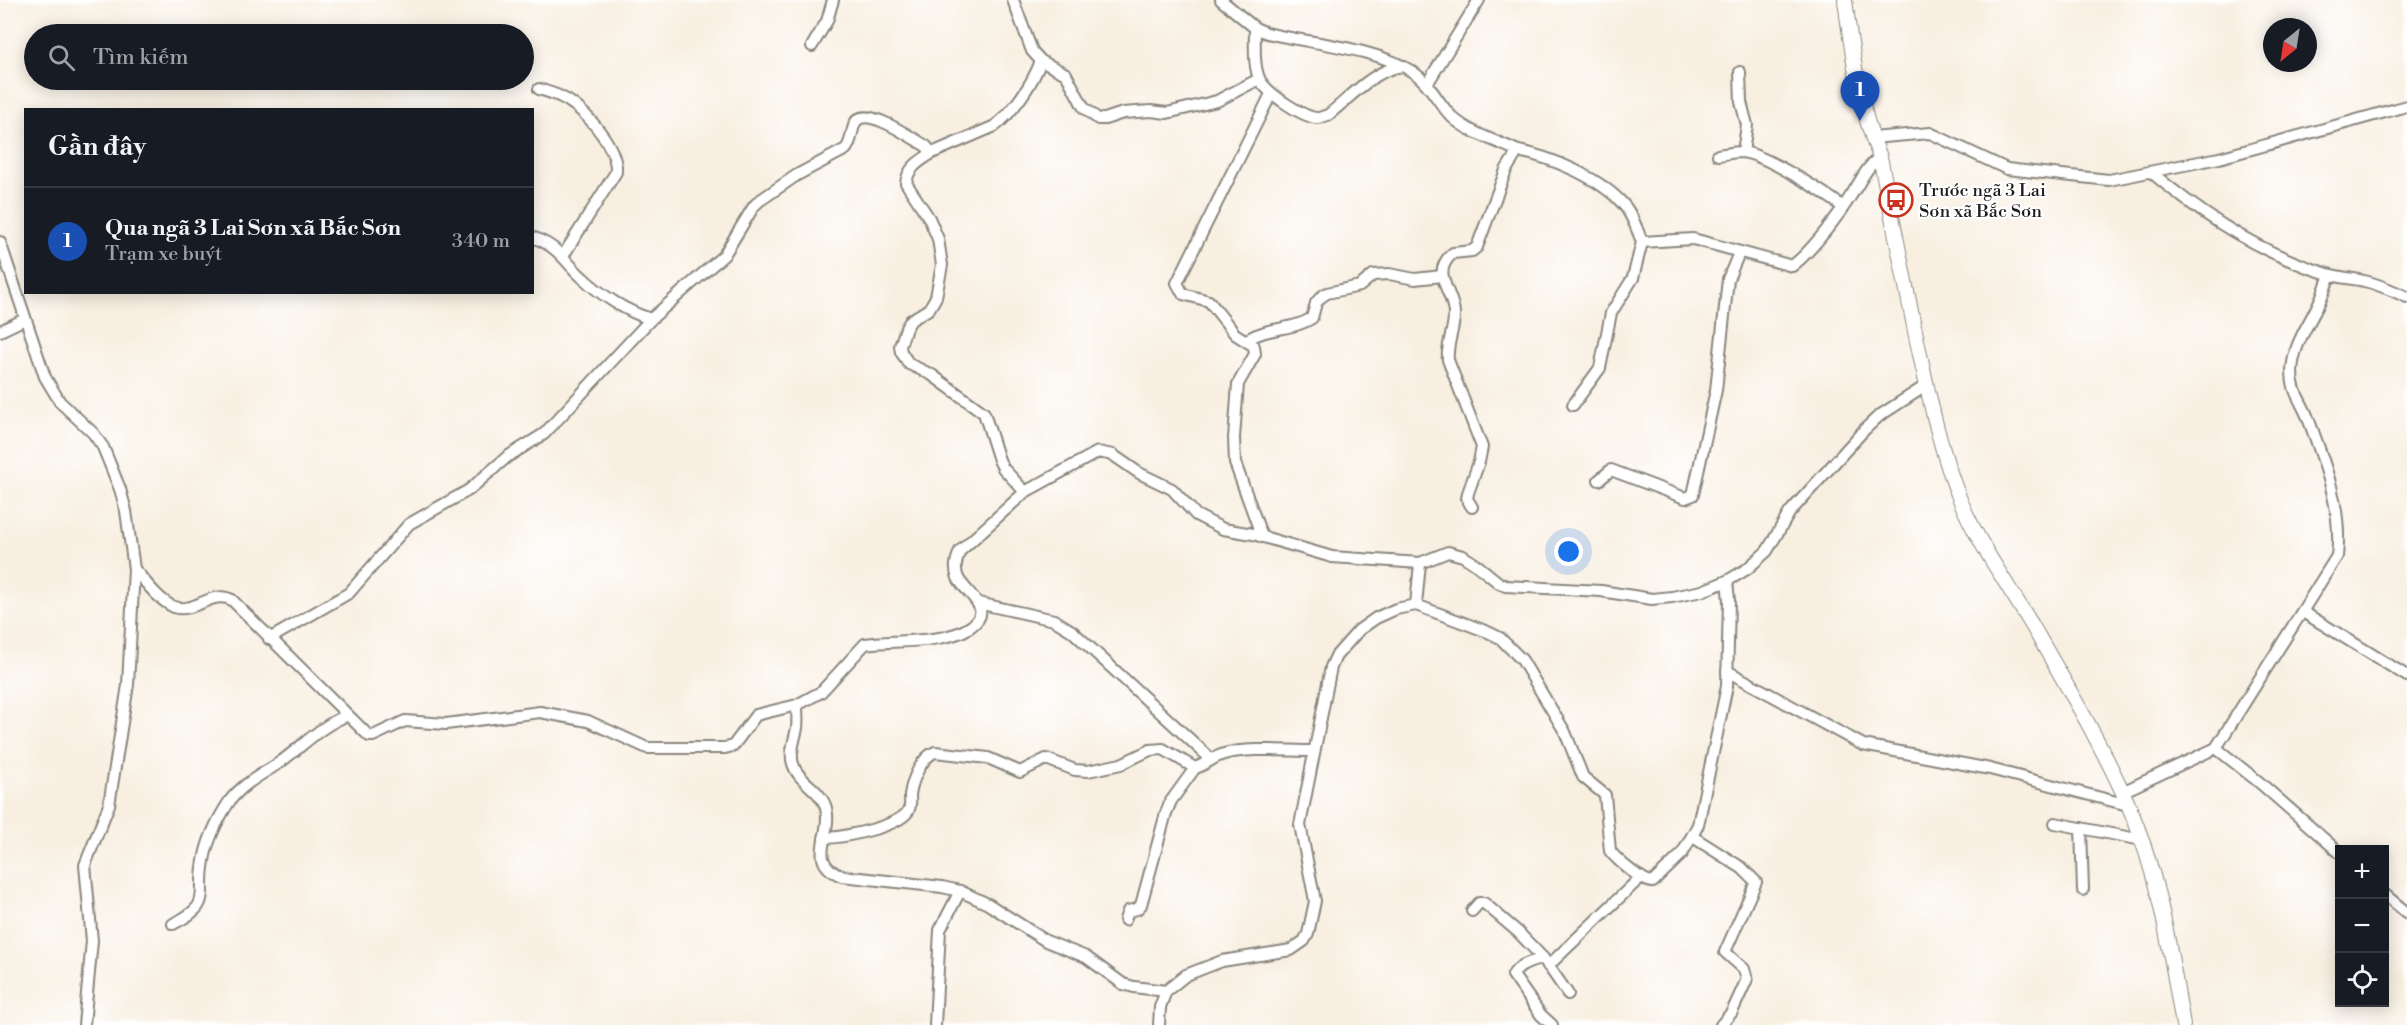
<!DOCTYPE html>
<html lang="vi">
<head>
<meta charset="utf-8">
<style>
  :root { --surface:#171b24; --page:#242831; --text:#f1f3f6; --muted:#9ea1a6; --line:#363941; --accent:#1a73e8 }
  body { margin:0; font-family:"Libre Bodoni",serif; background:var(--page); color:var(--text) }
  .controls { position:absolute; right:18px; bottom:18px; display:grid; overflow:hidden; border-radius:0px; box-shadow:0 3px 15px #0003 }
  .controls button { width:54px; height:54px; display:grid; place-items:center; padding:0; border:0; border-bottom:2px solid var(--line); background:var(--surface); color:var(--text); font:30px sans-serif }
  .compass { position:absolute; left:2263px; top:18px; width:54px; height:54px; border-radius:50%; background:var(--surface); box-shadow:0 3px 15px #0003; rotate:210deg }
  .you { position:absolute; left:1569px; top:552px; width:21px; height:21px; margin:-15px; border:4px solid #fff; border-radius:50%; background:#1a73e8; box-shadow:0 0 0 9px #1a73e833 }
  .badge { display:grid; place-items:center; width:39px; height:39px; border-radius:50%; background:var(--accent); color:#fff; font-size:20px; font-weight:700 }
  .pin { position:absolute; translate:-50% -50px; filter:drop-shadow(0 2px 3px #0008) }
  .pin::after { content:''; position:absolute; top:32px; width:21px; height:18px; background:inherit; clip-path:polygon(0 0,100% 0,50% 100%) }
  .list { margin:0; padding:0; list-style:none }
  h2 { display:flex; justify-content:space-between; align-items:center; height:78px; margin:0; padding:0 24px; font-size:26px }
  h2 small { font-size:20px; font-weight:400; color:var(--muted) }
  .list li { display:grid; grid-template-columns:39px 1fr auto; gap:18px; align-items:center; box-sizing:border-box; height:108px; padding:0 24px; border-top:2px solid var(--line) }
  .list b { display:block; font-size:22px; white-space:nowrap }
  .list p { margin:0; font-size:20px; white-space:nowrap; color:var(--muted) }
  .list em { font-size:20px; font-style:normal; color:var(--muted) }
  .icon { flex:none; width:33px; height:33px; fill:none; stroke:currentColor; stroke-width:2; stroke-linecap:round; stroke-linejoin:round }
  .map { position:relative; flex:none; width:2407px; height:1025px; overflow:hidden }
  .search { position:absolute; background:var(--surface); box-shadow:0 3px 15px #0003; left:24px; top:24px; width:510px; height:66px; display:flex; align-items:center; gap:15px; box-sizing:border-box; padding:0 21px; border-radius:33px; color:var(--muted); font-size:22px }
  .panel { position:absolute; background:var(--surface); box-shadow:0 3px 15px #0003; left:24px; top:108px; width:510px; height:186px; border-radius:0px }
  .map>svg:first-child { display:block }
</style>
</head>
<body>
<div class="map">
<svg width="2407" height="1025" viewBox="0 0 2407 1025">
  <rect width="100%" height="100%" fill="#fff"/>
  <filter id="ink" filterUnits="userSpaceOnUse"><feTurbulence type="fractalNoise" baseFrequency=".0167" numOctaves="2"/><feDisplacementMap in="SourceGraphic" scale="12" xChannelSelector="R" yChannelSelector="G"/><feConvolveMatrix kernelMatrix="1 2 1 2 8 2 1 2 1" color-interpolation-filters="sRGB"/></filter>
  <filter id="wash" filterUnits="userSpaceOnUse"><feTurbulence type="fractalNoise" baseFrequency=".008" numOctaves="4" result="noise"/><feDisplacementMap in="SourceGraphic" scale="24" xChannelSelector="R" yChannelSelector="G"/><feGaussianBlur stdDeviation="1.35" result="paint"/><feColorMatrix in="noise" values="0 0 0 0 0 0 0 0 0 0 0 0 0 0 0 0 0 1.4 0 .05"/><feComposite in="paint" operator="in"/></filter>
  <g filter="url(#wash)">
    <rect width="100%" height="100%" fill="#f8efe1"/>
  </g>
  <g filter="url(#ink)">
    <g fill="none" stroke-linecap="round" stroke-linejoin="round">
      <!-- minor casing -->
      <g stroke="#8a867e" stroke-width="14">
        <g id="minor">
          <path d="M1013,0L1032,51L1041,61L1066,74L1084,108L1098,119H1105L1123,113L1151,111L1167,113L1217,101L1259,79"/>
          <path d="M1221,0L1255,28L1267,33C1312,44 1374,47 1413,72C1430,83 1438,103 1452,117C1469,133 1497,141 1518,151"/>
          <path d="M1255,28C1255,43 1253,67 1260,80C1267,93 1305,119 1319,118C1320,118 1327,115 1328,115C1350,98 1373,70 1402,66"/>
          <path d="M812,46L827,21L833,0"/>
          <path d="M1740,72L1741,102L1747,125L1743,152"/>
          <path d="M1427,84L1479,0"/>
          <path d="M539,89C551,93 563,96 574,105C591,118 618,149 616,172L563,256"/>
          <path d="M1872,138L1930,133L2007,169L2109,180L2219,158L2407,106"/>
          <path d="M932,153C920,161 908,167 906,183L929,218L938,239L942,265L936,297L929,309L911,320L906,328L900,346L901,352L909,364L932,375L984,413L999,460L1003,468L1025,492"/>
          <path d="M1718,155C1725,154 1734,152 1741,152C1763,153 1825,193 1843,207"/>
          <path d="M2151,172C2204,217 2261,254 2328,274C2340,278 2352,278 2364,281C2379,284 2393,291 2407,297"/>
          <path d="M532,237C560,247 563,260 583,278C601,295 627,312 651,319"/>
          <path d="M0,242L45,377L60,402L93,433L103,447L120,489L126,511L134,569L128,685L109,805L85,865L92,941L84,1025"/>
          <path d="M2330,275C2326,285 2323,295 2318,305C2307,328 2293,345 2292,372C2292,392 2301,400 2308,418C2324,461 2343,509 2337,556L2216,748L2259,782L2340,853"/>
          <path d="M0,331L25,319"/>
          <path d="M1246,340C1269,326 1292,331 1312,318L1316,303L1321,297L1327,293L1360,286L1373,275L1389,274L1415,279L1442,276"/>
          <path d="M1573,405L1600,368L1611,313L1633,278L1642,242"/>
          <path d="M1599,480L1611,470L1685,498L1693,495L1716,390L1728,279L1739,253"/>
          <path d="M1472,507L1467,499L1468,493L1479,462L1482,447L1448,360C1446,344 1455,329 1454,313C1453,290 1429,274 1453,253L1472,251L1477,247L1506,170L1518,151C1551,157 1600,178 1623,204C1632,214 1637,229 1642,242L1693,239L1792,266C1811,252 1839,215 1852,194C1861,181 1866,167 1880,157"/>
          <path d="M1262,537L1235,463L1234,438L1238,384L1255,354L1254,346L1235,334L1209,301L1183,294L1177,283L1271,94"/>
          <path d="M134,569C145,581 159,601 174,607C195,614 212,589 232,600L369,736H373L405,721L446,724L540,712L588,721L647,748H725L733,746L756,715L797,705L821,692L865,644C893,640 947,644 970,627C996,609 966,594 958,578C954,568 956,560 960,551L1025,492L1098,452L1113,455L1139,473L1172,489L1196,515L1223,529L1253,534L1332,557L1420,563L1448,552L1463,556L1478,566L1499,583L1506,586L1601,591L1652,599L1672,597L1702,591L1727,581"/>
          <path d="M978,603L1054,620L1072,631L1211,759"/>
          <path d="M1416,605L1420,563"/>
          <path d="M2303,612L2407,676"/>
          <path d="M269,639L349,593L409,524L469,490L507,457L544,434L651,319L724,255L754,206L759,201L797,175L846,149C852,141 851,132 855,123C865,104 913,139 926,146L932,153L995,126C1014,111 1032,84 1041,61"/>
          <path d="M1727,671L1863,745L1990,769L2128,805"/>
          <path d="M797,705C797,713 798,720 797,728C795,739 789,753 793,764C798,782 821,789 826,808C833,835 805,862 842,876L942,887L960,891L988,904L1046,941L1086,957L1123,984L1134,987L1166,991"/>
          <path d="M2122,792L2216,748"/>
          <path d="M2055,823L2142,840"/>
          <path d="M2081,828L2083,890"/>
          <path d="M1693,837L1742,868L1756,882L1725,952L1744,969L1747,979L1732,1012L1721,1025"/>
          <path d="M824,838C842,838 904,826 909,809C911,805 910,799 910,795C912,780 921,758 935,752L988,758L1020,772L1046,759L1075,770L1088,771L1121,764L1150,750L1163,749L1195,768C1205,765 1213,757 1224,754C1249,747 1286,751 1313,751"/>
          <path d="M2384,894L2407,913"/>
          <path d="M1472,911L1479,903H1484L1518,932L1543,958L1568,994"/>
          <path d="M1125,920L1128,911L1137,909L1141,905L1166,813L1171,801L1195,768"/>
          <path d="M173,924C214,904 197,897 204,861C207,841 218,819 229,802C242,784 261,775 279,763C302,747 320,726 346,716"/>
          <path d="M1543,958C1532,962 1519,964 1513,975L1541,1015L1552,1025"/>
          <path d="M1548,966L1641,877"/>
          <path d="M935,1025L940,930L960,891"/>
          <path d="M1159,1025L1160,1007L1166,991L1186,975L1222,961L1291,950L1304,941L1308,934L1315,901L1300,825L1331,667L1336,656L1359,630L1376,618L1396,609L1416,605L1488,632L1500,638L1522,660L1565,732L1583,777L1605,795L1610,851C1617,860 1642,882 1653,882L1682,854L1698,825L1727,686L1729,600L1727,581L1747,569L1767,551L1790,512L1865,429L1879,416L1927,385"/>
        </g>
      </g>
      <!-- tertiary casing -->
      <g stroke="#8a867e" stroke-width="16">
        <path id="tertiary" d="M1845,0C1852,53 1859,108 1880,157C1892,217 1904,276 1916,336C1928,391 1939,449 1961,502C1980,547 2009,586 2033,627C2066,684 2101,743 2128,804C2159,875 2170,949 2183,1025"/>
      </g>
      <!-- minor -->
      <use href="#minor" stroke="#fff" stroke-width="10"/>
      <!-- tertiary -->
      <use href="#tertiary" stroke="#fff" stroke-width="14"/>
    </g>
  </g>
  <!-- icons -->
  <defs>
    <g id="bus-ring" transform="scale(1.725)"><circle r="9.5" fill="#fff" stroke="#c8321e" stroke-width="1.5"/><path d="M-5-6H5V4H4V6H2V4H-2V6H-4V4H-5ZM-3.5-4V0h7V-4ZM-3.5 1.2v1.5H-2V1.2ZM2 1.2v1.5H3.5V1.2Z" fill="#c8321e"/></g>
  </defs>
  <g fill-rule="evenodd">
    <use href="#bus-ring" x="1896" y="200"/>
  </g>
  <g text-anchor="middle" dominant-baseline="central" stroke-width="4.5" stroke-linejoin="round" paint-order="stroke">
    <!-- poi labels -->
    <g font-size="18" fill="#1c1c1c" stroke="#fff" text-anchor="start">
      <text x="1919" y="190">Trước ngã 3 Lai<tspan x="1919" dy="21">Sơn xã Bắc Sơn</tspan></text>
    </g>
  </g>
</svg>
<div class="controls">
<button>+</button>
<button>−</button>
<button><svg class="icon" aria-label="locate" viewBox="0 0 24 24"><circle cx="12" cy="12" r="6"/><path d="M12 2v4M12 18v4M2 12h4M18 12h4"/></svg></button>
</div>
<svg class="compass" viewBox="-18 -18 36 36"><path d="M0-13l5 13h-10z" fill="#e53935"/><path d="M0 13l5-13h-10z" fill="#9ea1a6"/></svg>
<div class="you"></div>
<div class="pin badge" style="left:1860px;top:121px;background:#1a4fb4">1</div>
<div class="search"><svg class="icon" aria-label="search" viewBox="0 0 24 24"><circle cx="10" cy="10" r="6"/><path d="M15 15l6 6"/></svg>Tìm kiếm</div>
<section class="panel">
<h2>Gần đây<small></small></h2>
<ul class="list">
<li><span class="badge" style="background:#1a4fb4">1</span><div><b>Qua ngã 3 Lai Sơn xã Bắc Sơn</b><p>Trạm xe buýt</p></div><em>340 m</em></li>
</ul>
</section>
</div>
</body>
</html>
